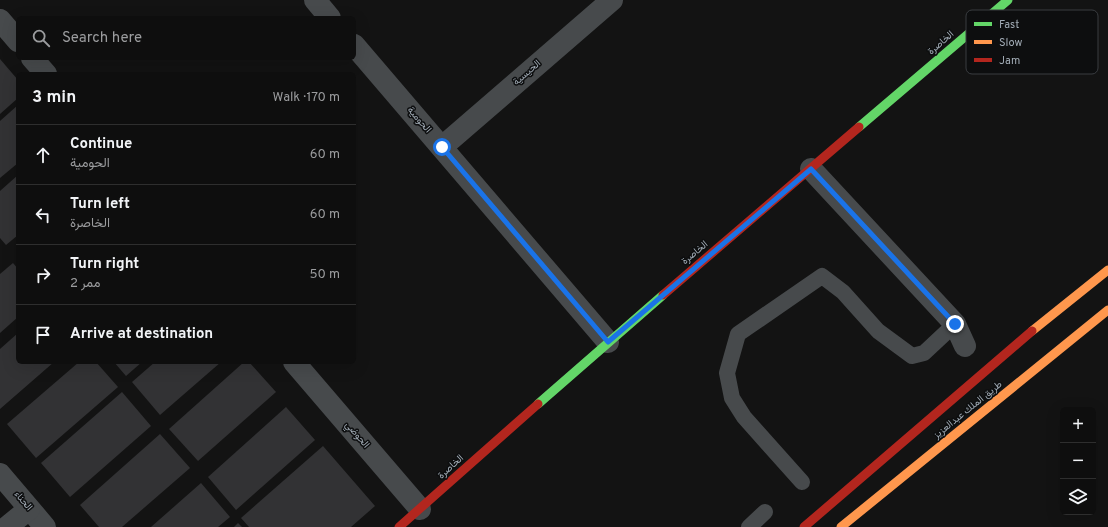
<!DOCTYPE html>
<html lang="en">
<head>
<meta charset="utf-8">
<style>
  :root { --surface:#0e0e0e; --page:#1c1c1c; --text:#f1f3f6; --muted:#9b9c9e; --line:#2e2e2e }
  body { margin:0; font-family:Overpass,Vazirmatn,sans-serif; background:var(--page); color:var(--text) }
  .controls { position:absolute; right:12px; bottom:12px; display:grid; overflow:hidden; border-radius:6px; box-shadow:0 4px 16px #0002 }
  .controls button { width:36px; height:36px; display:grid; place-items:center; padding:0; border:0; border-bottom:1px solid var(--line); background:var(--surface); color:var(--text); font:20px sans-serif }
  .stop { position:absolute; width:12px; height:12px; margin:-9px; border:3px solid #1a73e8; border-radius:50%; background:#fff }
  .stop.end { background:#1a73e8; border-color:#fff; box-shadow:0 1px 4px #0008 }
  .list { margin:0; padding:0; list-style:none }
  h2 { display:flex; justify-content:space-between; align-items:center; height:52px; margin:0; padding:0 16px; font-size:17px }
  h2 small { font-size:13px; font-weight:400; color:var(--muted) }
  .list li { display:grid; grid-template-columns:26px 1fr auto; gap:12px; align-items:center; box-sizing:border-box; height:60px; padding:0 16px; border-top:1px solid var(--line) }
  .list b { display:block; font-size:15px; white-space:nowrap }
  .list p { margin:0; font-size:13px; white-space:nowrap; color:var(--muted) }
  .list em { font-size:13px; font-style:normal; color:var(--muted) }
  .icon { flex:none; width:22px; height:22px; fill:none; stroke:currentColor; stroke-width:2; stroke-linecap:round; stroke-linejoin:round }
  .map { position:relative; flex:none; width:1108px; height:527px; overflow:hidden }
  .search { position:absolute; background:var(--surface); box-shadow:0 4px 16px #0002; left:16px; top:16px; width:340px; height:44px; display:flex; align-items:center; gap:10px; box-sizing:border-box; padding:0 14px; border-radius:6px; color:var(--muted); font-size:15px }
  .panel { position:absolute; background:var(--surface); box-shadow:0 4px 16px #0002; left:16px; top:72px; width:340px; height:292px; border-radius:6px }
  .map>svg:first-child { display:block }
</style>
</head>
<body>
<div class="map">
<svg width="1108" height="527" viewBox="0 0 1108 527">
  <rect width="100%" height="100%" fill="#131313"/>
  <!-- building -->
  <g fill="#323234">
    <path d="M0,59L18,80V98L0,114Z"/>
    <path d="M18,105V163L0,178V121Z"/>
    <path d="M18,175V235L6,245L0,238V191Z"/>
    <path d="M13,263L18,269V317L0,333V274Z"/>
    <path d="M18,333V362H54L0,409V349Z"/>
    <path d="M79,362H96L118,387L36,458L7,424Z"/>
    <path d="M114,362H142L126,376Z"/>
    <path d="M155,362H221L160,415L132,382Z"/>
    <path d="M244,362H249L276,392L198,461L169,429Z"/>
    <path d="M122,392L151,426L70,497L41,463Z"/>
    <path d="M286,407L315,440L236,510L208,477Z"/>
    <path d="M160,434L190,468L122,527H99L80,505Z"/>
    <path d="M323,446L375,506L351,527H249L241,518Z"/>
    <path d="M201,483L230,517L218,527H151Z"/>
    <path d="M238,523L242,527H234Z"/>
  </g>
  <g fill="none" stroke-linecap="round" stroke-linejoin="round">
    <!-- lane -->
    <g stroke="#474a4c" stroke-width="16">
      <path d="M802,482L744,417L732,398L727,373L738,334L822,276L843,292L878,331L912,356L924,353L955,324"/>
      <path d="M749,527L765,512"/>
    </g>
    <!-- street -->
    <g stroke="#474a4c" stroke-width="22">
      <path d="M315,0L330,18"/>
      <path d="M0,20L18,41"/>
      <path d="M354,45L608,342"/>
      <path d="M32,58L46,74"/>
      <path d="M442,147L612,0"/>
      <path d="M811,169L955,324L965,346"/>
      <path d="M294,362L420,509"/>
      <path d="M0,474L45,527"/>
      <path d="M7,527L29,509"/>
    </g>
    <!-- fast -->
    <g stroke="#63d668" stroke-width="9">
      <path d="M859,127L1008,0"/>
      <path d="M538,404L663,295"/>
    </g>
    <!-- slow -->
    <g stroke="#ff974d" stroke-width="9">
      <path d="M1032,331L1108,270"/>
      <path d="M841,527L1108,310"/>
    </g>
    <!-- jam -->
    <g stroke="#b3261e" stroke-width="9">
      <path d="M663,295L859,127"/>
      <path d="M399,527L538,404"/>
      <path d="M804,527L1032,331"/>
    </g>
  </g>
  <g fill="none" stroke-linecap="round" stroke-linejoin="round">
    <!-- route -->
    <path stroke="#1a73e8" stroke-width="5" d="M442,147L608,342L811,169L955,324"/>
  </g>
  <g text-anchor="middle" dominant-baseline="central" stroke-width="3" stroke-linejoin="round" paint-order="stroke">
    <!-- street labels -->
    <g font-size="10" fill="#a2acb6" stroke="#0d0e0f">
      <text transform="translate(941 43) rotate(-41)">الخاصرة</text>
      <text transform="translate(527 73) rotate(-41)">الحيسية</text>
      <text transform="translate(419 120) rotate(49)">الحومية</text>
      <text transform="translate(695 253) rotate(-40)">الخاصرة</text>
      <text transform="translate(968 410) rotate(-39)">طريق الملك عبدالعزيز</text>
      <text transform="translate(357 435) rotate(49)">الحوضي</text>
      <text transform="translate(451 467) rotate(-42)">الخاصرة</text>
      <text transform="translate(23 501) rotate(49)">الحناء</text>
    </g>
  </g>
  <!-- legend -->
  <rect x="966" y="10" width="132" height="64" rx="6" fill="#0d0e0f" stroke="#3a3d41" stroke-width="1"/>
  <rect x="974" y="22" width="18" height="4" fill="#63d668"/>
  <rect x="974" y="40" width="18" height="4" fill="#ff974d"/>
  <rect x="974" y="58" width="18" height="4" fill="#b3261e"/>
  <g font-size="11" fill="#a2acb6">
    <text x="999" y="28">Fast</text>
    <text x="999" y="46">Slow</text>
    <text x="999" y="64">Jam</text>
  </g>
</svg>
<div class="controls">
<button>+</button>
<button>−</button>
<button><svg class="icon" aria-label="layers" viewBox="0 0 24 24"><path d="M12 4l9 5-9 5-9-5zM3 14l9 5 9-5"/></svg></button>
</div>
<div class="stop" style="left:442px;top:147px"></div>
<div class="stop end" style="left:955px;top:324px"></div>
<div class="search"><svg class="icon" aria-label="search" viewBox="0 0 24 24"><circle cx="10" cy="10" r="6"/><path d="M15 15l6 6"/></svg>Search here</div>
<section class="panel">
<h2>3 min<small>Walk · 170 m</small></h2>
<ul class="list">
<li><svg class="icon" aria-label="ahead" viewBox="0 0 24 24"><path d="M12 20V5M6 11l6-6 6 6"/></svg><div><b>Continue</b><p>الحومية</p></div><em>60 m</em></li>
<li><svg class="icon" aria-label="left" viewBox="0 0 24 24"><path d="M17 20v-9H6M10 6l-5 5 5 5"/></svg><div><b>Turn left</b><p>الخاصرة</p></div><em>60 m</em></li>
<li><svg class="icon" aria-label="right" viewBox="0 0 24 24"><path d="M7 20v-9h11M14 6l5 5-5 5"/></svg><div><b>Turn right</b><p>ممر 2</p></div><em>50 m</em></li>
<li><svg class="icon" aria-label="arrive" viewBox="0 0 24 24"><path d="M6 21V4h12l-3 4 3 4H6"/></svg><div><b>Arrive at destination</b></div></li>
</ul>
</section>
</div>
</body>
</html>
